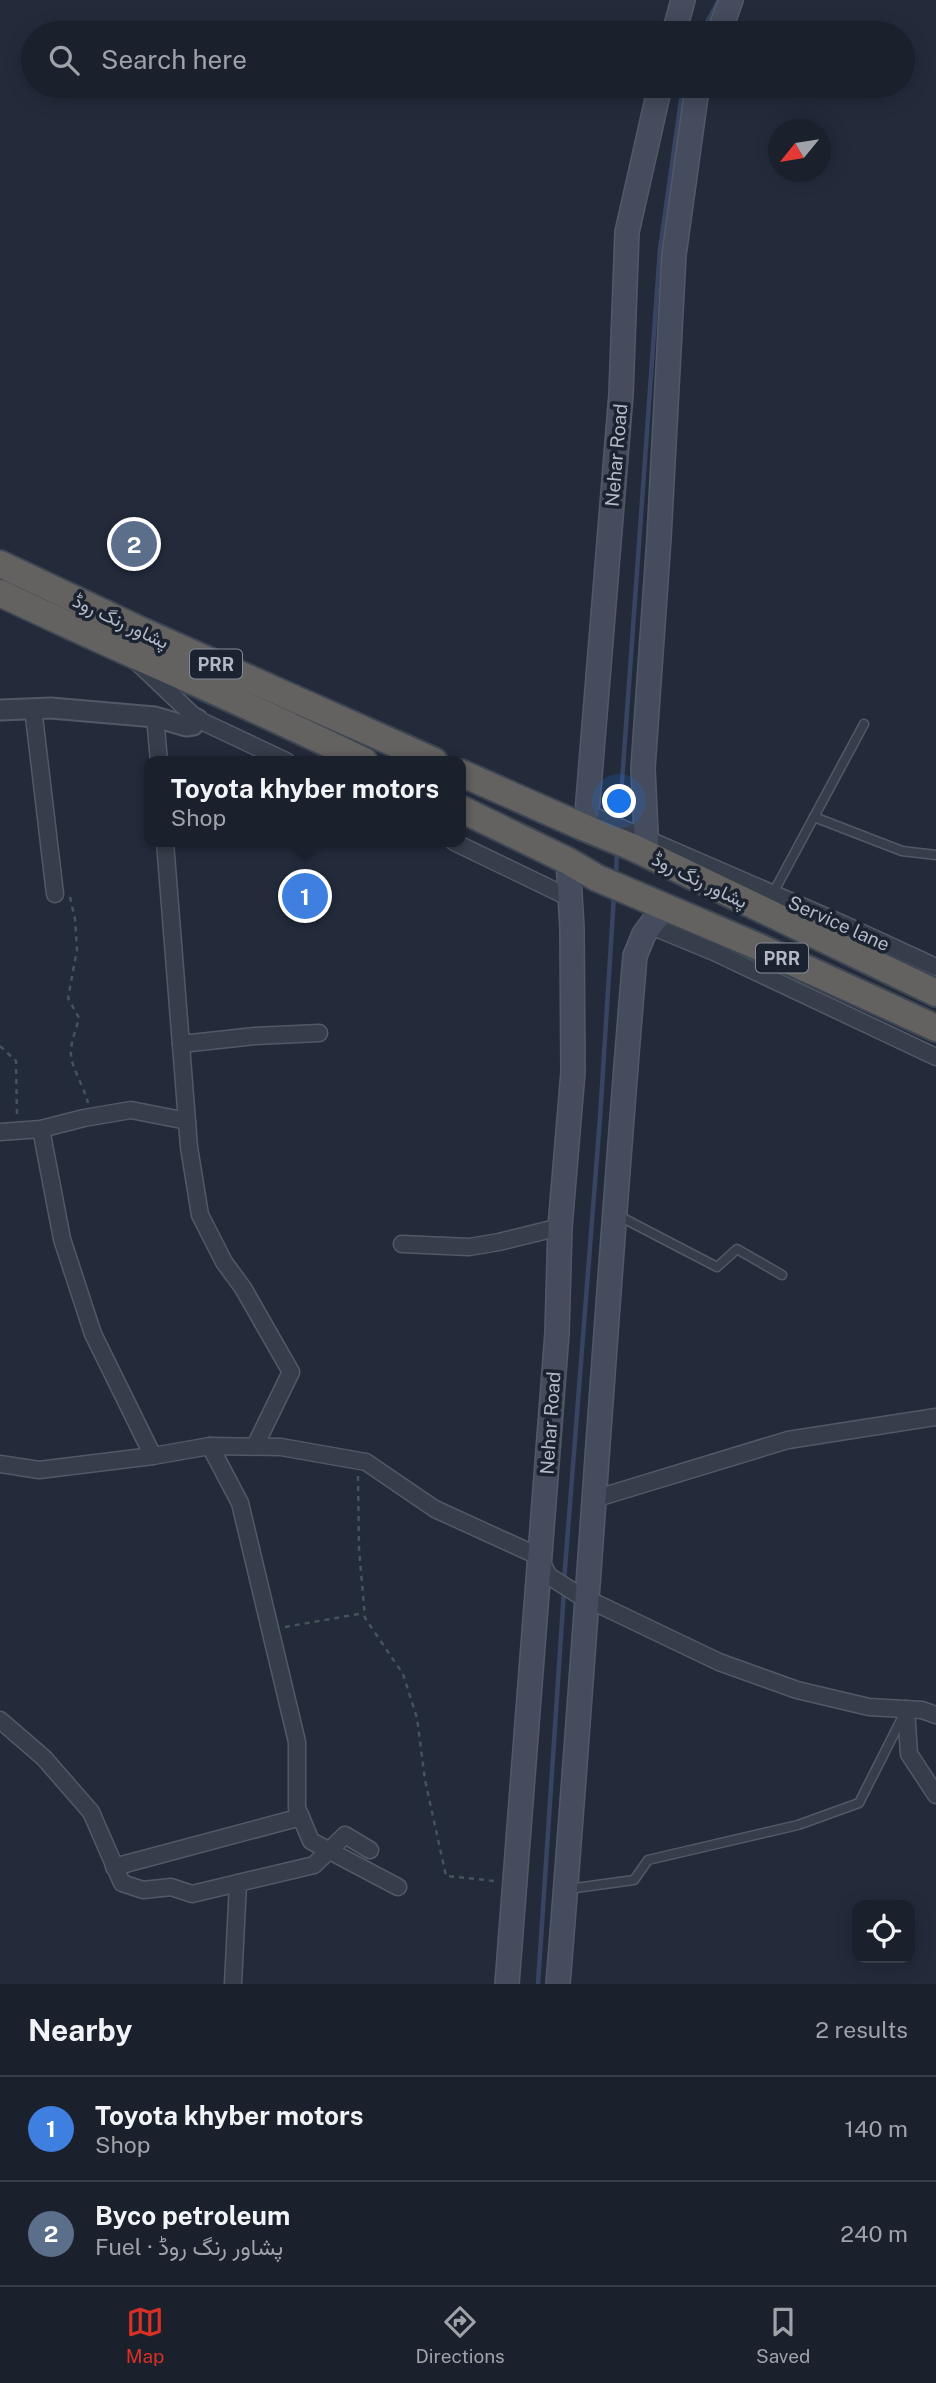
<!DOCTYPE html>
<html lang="en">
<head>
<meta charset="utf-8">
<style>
  :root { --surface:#1a202c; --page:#232834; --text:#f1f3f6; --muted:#9fa3a9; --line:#383e48; --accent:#d93025 }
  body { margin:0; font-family:"Public Sans",Vazirmatn,sans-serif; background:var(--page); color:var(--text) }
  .controls { position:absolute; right:21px; bottom:21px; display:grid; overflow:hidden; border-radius:14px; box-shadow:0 4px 18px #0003 }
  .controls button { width:63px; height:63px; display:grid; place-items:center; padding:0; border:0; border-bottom:2px solid var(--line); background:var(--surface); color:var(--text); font:35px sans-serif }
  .compass { position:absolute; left:768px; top:119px; width:63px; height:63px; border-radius:50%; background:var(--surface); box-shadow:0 4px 18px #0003; rotate:240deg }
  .you { position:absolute; left:620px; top:802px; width:24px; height:24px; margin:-18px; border:5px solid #fff; border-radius:50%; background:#1a73e8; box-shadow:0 0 0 10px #1a73e833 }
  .badge { display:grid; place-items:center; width:46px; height:46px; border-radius:50%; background:var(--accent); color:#fff; font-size:23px; font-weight:700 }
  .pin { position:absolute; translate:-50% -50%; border:4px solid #fff; box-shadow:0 2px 7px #0006 }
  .popup { position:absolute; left:144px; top:756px; width:322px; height:91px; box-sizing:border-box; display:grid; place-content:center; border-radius:14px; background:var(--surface); filter:drop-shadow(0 2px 5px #0005); font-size:23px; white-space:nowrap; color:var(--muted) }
  .popup b { font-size:26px; color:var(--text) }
  .popup::after { content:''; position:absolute; left:50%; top:100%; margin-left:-14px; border:14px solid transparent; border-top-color:var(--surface) }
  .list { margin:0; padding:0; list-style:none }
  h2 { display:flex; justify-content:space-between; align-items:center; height:91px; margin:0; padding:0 28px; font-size:30px }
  h2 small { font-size:23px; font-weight:400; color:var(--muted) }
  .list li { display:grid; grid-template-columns:46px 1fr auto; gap:21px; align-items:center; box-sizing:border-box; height:105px; padding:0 28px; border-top:2px solid var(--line) }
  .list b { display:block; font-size:26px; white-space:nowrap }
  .list p { margin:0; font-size:23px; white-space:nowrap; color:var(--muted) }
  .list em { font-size:23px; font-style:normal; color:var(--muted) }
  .icon { flex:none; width:38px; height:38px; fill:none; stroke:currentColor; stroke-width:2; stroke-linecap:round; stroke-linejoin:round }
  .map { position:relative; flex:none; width:936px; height:1984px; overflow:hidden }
  .search { position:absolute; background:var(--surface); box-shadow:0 4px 18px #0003; left:21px; right:21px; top:21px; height:77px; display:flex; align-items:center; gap:18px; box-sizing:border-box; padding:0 24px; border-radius:38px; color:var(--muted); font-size:26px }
  .sheet { height:301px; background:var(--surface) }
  nav { display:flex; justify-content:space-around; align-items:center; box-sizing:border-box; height:98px; border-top:2px solid var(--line); background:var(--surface); font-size:19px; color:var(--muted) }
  nav a { display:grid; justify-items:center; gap:4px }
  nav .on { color:var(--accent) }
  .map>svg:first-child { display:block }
</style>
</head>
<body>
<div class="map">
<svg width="936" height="1984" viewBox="0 0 936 1984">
  <rect width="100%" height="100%" fill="#232b3b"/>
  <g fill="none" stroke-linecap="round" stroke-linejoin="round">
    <!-- stream -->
    <g stroke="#374562" stroke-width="4.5">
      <path d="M701,33L719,0"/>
      <path d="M619,824L660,249L683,86"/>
      <path d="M616,876L617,850"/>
      <path d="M564,1581L600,1118L614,895"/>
      <path d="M538,1984L564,1590"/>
    </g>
    <!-- service casing -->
    <g stroke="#525966" stroke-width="11">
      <g id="service">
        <path d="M814,817L902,851L936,855"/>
        <path d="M772,895L864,724"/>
        <path d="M619,1216L717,1267L737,1249L782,1275"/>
        <path d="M568,1889L634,1880L648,1860L798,1825L859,1803L903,1716"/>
      </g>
    </g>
    <!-- minor casing -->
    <g stroke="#525966" stroke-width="19">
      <g id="minor">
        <path d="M138,663L197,719L286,761"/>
        <path d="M33,708L55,894"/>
        <path d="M155,717L159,761"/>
        <path d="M587,813L843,924L936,967"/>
        <path d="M165,842L189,1147L200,1215L224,1262L243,1288L291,1372L255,1446"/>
        <path d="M454,842L570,898"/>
        <path d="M651,926L714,952L936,1057"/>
        <path d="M181,1044L255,1036L319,1033"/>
        <path d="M41,1129L62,1239L93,1334L153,1456"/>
        <path d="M0,1132L41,1129L84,1118L131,1110L187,1121"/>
        <path d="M402,1244L469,1247L499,1242L560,1227"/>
        <path d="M210,1446L240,1503L297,1742V1808L311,1841L398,1887"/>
        <path d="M0,1464L39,1470L153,1456L210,1446L281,1447L366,1462L435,1509L538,1556L549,1576L577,1594L719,1662L797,1690L869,1707L922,1710L936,1715"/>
        <path d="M594,1499L788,1440L936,1417"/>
        <path d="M906,1709L909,1754L936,1795"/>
        <path d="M0,1720L44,1758L91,1812L122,1883L143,1890L171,1887L192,1894L314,1865L345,1835L370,1850"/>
        <path d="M114,1867L301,1817"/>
        <path d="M233,1984L238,1883"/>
      </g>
    </g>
    <!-- tertiary casing -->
    <g stroke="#525966" stroke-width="23">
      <path id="tertiary" d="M0,710L51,708L155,717L186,726L193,725L197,719"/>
    </g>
    <!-- secondary casing -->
    <g stroke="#525966" stroke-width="26">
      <g id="secondary">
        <path d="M674,33L683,0"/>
        <path d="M719,33L731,0"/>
        <path d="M583,827L587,813L621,394L627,232L660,86"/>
        <path d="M647,855L643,768L659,538L674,255L696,96L700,86"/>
        <path d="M507,1984L557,1333L560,1227L573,1072L572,928L568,861"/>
        <path d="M558,1984C586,1642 606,1299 635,956L644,934L665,906"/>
      </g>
    </g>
    <!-- trunk casing -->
    <g stroke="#3f4653" stroke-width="30">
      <g id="trunk">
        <path d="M0,564L140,630L434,761"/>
        <path d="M0,593C121,651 244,702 364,761"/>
        <path d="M461,773L583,827L632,847L936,993"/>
        <path d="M461,809L568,861L597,878L759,947L936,1028"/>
      </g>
    </g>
    <!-- path -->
    <g stroke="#435559" stroke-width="2.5" stroke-dasharray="5 5" stroke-linecap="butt">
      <path d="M70,897L75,919L77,950L68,998L79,1018C76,1030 70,1044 71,1056C72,1068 85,1089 88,1103"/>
      <path d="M0,1046L16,1061L17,1117"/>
      <path d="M358,1476L359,1549L365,1618L403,1674L417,1718L425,1780L446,1876L495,1881"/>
      <path d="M285,1627L364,1613"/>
    </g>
    <!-- service -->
    <use href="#service" stroke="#373e4b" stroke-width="8"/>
    <!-- minor -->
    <use href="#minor" stroke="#373e4b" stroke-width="16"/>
    <!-- tertiary -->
    <use href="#tertiary" stroke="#373e4b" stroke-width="19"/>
    <!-- secondary -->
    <use href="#secondary" stroke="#454c5e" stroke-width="23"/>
    <!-- trunk -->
    <use href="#trunk" stroke="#636260" stroke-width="26"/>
  </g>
  <g text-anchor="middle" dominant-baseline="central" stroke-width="7" stroke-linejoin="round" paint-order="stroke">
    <!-- shield labels -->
    <g fill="#1c2330" stroke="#868c9a" stroke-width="2">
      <rect x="190" y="649.5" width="52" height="29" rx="5"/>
      <rect x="756" y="943.5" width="52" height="29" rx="5"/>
    </g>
    <g font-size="18" font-weight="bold" fill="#b3b9c7">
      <text x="216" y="664">PRR</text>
      <text x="782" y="958">PRR</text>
    </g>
    <!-- street labels -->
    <g font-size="19" fill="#b3b9c7" stroke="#1c2330">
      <text transform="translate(616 455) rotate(-85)">Nehar Road</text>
      <text transform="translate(121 621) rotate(25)">پشاور رنگ روڈ</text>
      <text transform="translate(700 880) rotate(26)">پشاور رنگ روڈ</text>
      <text transform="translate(839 923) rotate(24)">Service lane</text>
      <text transform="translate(550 1423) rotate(-86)">Nehar Road</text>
    </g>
  </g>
</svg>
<div class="controls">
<button><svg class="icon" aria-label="locate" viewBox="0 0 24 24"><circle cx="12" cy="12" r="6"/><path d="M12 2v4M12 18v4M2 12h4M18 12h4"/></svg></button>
</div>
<svg class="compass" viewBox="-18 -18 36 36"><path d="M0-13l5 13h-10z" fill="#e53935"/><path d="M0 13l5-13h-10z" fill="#9fa3a9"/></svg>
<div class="you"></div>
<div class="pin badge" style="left:305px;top:896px;background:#3f7fe0">1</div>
<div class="popup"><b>Toyota khyber motors</b>Shop</div>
<div class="pin badge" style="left:134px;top:544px;background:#5c6f8a">2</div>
<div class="search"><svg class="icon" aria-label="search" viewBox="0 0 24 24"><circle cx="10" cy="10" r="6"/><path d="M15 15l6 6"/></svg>Search here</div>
</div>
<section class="sheet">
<h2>Nearby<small>2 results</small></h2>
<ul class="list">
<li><span class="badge" style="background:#3f7fe0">1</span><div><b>Toyota khyber motors</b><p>Shop</p></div><em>140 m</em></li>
<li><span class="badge" style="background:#5c6f8a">2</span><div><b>Byco petroleum</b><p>Fuel · پشاور رنگ روڈ</p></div><em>240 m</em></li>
</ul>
</section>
<nav>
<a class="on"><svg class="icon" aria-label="map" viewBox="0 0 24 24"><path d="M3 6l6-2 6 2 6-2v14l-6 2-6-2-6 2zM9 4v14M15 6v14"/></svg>Map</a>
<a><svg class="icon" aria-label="directions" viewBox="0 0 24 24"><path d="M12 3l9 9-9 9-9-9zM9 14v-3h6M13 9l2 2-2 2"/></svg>Directions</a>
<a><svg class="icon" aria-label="saved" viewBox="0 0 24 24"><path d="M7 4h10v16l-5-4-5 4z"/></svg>Saved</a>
</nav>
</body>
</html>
